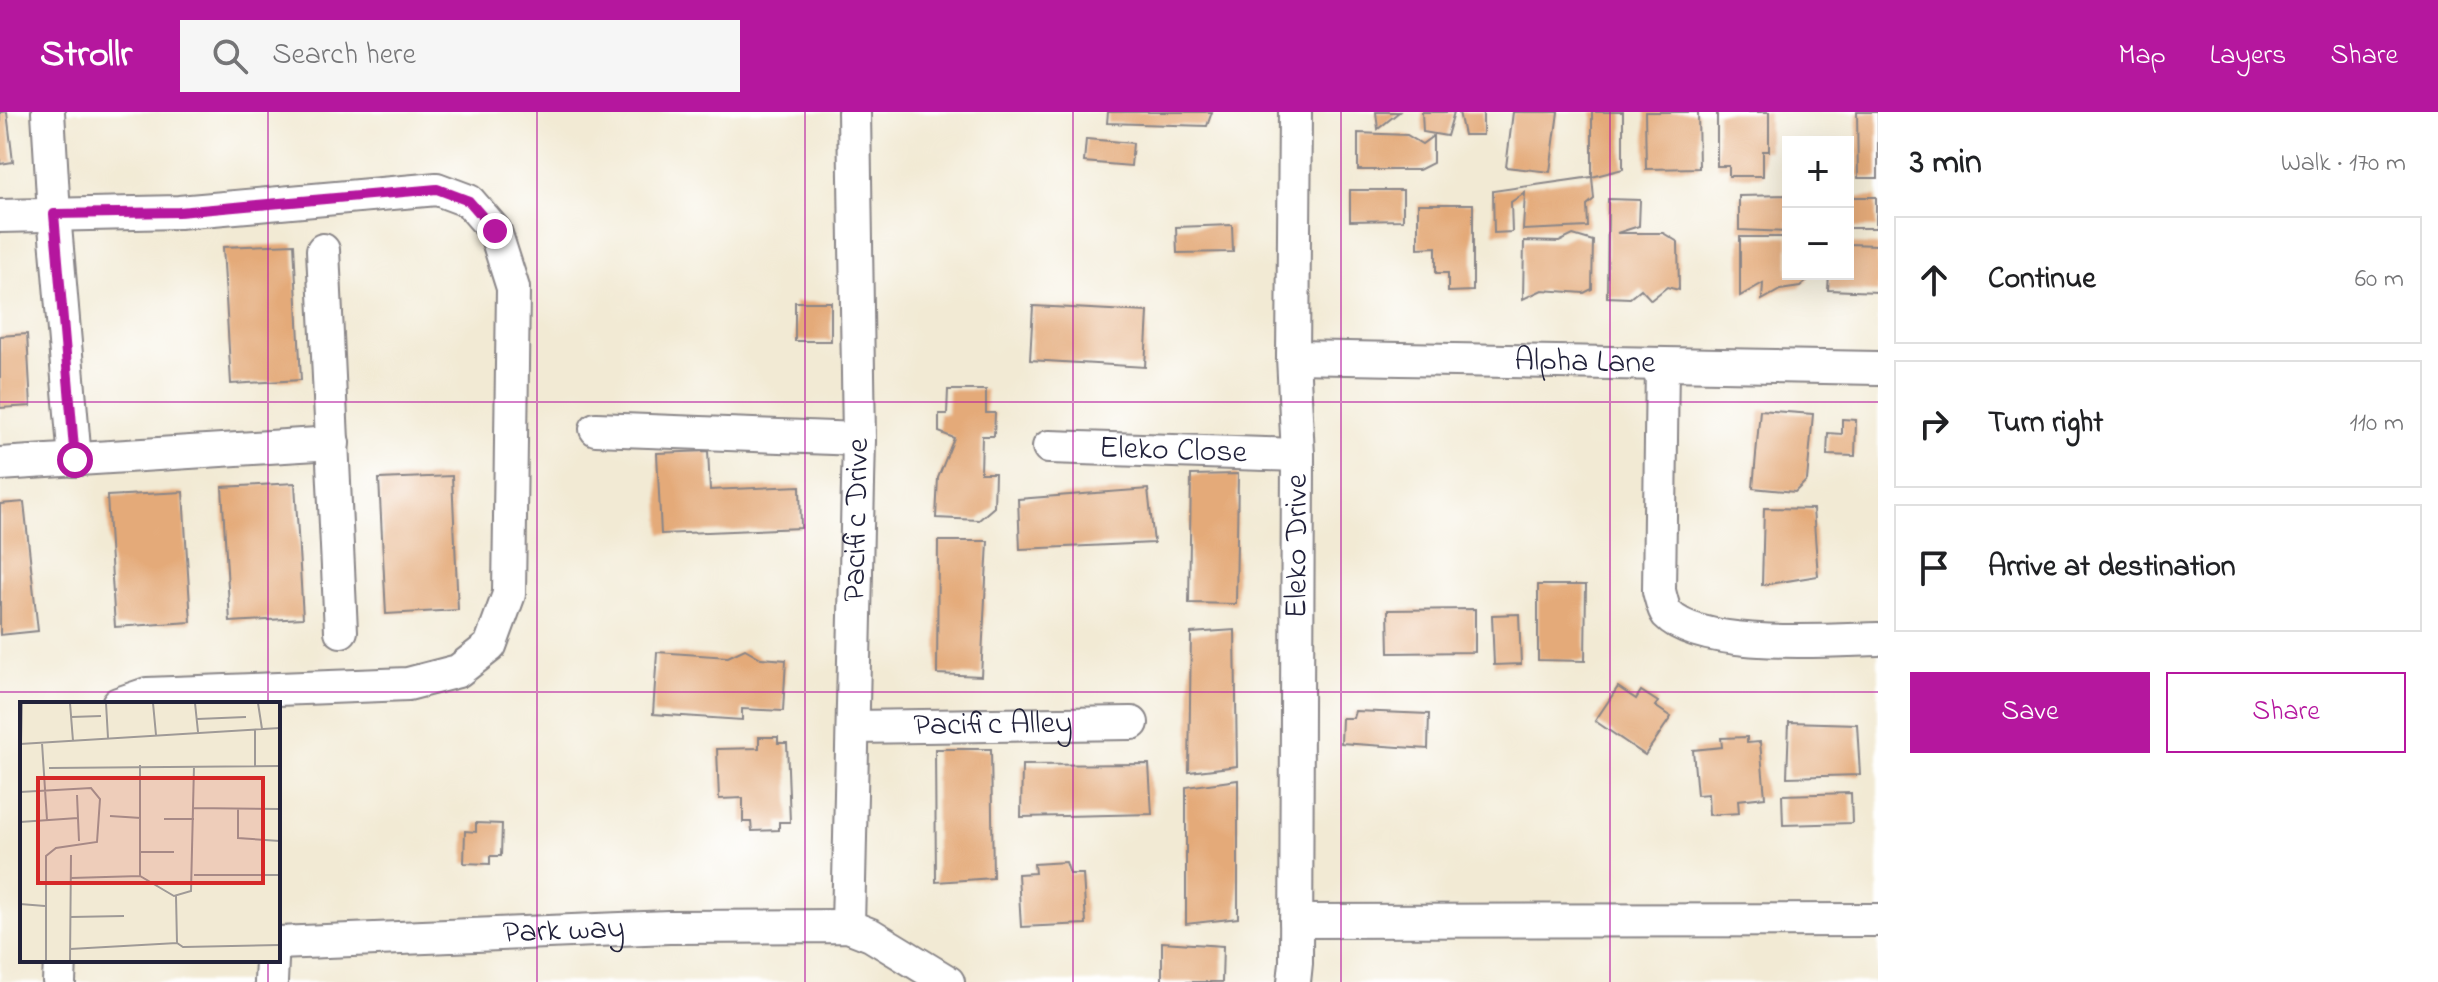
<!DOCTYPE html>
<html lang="en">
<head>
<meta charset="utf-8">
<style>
  :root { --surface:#fff; --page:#f6f6f6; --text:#202124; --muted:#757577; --line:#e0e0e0; --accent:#b5179e }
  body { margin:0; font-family:"Indie Flower",sans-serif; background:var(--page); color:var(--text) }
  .controls { position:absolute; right:24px; top:24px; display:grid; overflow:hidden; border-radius:0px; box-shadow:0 8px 32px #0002 }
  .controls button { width:72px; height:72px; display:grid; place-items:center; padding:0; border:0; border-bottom:2px solid var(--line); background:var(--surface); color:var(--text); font:40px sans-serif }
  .stop { position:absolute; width:24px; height:24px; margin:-18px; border:6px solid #b5179e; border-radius:50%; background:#fff }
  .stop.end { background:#b5179e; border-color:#fff; box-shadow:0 2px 8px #0008 }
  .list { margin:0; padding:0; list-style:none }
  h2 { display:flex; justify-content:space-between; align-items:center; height:104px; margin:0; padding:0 32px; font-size:34px }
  h2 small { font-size:26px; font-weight:400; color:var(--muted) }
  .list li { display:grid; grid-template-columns:52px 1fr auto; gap:24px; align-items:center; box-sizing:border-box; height:128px; margin:0 16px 16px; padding:0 16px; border:2px solid var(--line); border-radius:0px }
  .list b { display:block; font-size:30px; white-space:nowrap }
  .list em { font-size:26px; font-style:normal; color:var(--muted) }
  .actions { display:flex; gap:16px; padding:24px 32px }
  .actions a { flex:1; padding:18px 0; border:2px solid var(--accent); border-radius:0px; text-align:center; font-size:28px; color:var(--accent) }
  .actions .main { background:var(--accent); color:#fff }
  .icon { flex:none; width:44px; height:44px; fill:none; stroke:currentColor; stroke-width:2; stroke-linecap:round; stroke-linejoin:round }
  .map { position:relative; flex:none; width:1878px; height:870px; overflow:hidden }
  header { display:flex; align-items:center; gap:48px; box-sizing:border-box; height:112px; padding:0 40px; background:var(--accent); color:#fff }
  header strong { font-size:38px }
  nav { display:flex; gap:44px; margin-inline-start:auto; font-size:28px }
  .search { width:560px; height:72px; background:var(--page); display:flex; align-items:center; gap:20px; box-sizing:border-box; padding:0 28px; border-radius:0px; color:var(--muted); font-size:30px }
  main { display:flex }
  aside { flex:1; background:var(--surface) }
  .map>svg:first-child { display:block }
</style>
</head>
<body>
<header>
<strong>Strollr</strong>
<div class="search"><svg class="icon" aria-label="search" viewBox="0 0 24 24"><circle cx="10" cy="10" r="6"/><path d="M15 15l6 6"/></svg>Search here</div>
<nav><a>Map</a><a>Layers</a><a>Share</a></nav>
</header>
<main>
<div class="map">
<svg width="1878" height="870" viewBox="0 0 1878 870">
  <rect width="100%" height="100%" fill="#fff"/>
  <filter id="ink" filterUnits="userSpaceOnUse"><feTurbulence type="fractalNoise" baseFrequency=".0125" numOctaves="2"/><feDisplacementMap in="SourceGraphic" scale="16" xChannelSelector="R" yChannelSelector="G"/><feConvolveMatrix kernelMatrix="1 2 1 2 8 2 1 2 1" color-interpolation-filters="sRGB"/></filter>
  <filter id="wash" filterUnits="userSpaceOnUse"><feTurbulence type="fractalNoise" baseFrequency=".006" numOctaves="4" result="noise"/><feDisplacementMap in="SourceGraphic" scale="32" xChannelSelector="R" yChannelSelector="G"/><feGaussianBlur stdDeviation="1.8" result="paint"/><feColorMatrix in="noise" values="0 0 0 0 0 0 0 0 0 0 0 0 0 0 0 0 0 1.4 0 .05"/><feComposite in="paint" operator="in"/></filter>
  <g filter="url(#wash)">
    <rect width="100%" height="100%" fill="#f2ead4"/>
    <g id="blocks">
      <!-- building -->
      <g fill="#e4aa79">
        <path d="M0,0H7L13,50L0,52Z"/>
        <path d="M1108,0H1212L1207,14L1107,11Z"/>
        <path d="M1376,0H1399L1378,17Z"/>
        <path d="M1422,0H1454L1447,24L1423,20Z"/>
        <path d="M1459,0H1483V23H1464Z"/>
        <path d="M1513,0H1558L1550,60L1506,55Z"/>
        <path d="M1592,0H1623V57L1592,65Z"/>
        <path d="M1645,0H1698L1699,56L1646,57Z"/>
        <path d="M1717,0H1769V39H1763V64H1729V54H1717Z"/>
        <path d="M1857,0H1878V66H1858Z"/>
        <path d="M1358,21L1407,23L1422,32L1433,24V51L1419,58H1358Z"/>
        <path d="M1086,27L1133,31L1131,54L1084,50Z"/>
        <path d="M1592,65L1594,87L1587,93L1588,115L1523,118L1525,81L1511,90L1512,120L1494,121L1493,79Z"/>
        <path d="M1350,78H1403V108L1350,109Z"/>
        <path d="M1788,83V120L1739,118V84Z"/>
        <rect x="1848" y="85" width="28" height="31"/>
        <path d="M1608,87L1640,88L1639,114L1617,121H1663L1678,130L1679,178L1667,175L1651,188L1641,177L1630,186L1607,185Z"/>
        <path d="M1418,92H1473V179L1448,180V161H1436V135L1418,136Z"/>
        <path d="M1232,113L1233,140L1177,141L1176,115Z"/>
        <path d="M1573,123L1593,129L1592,177L1584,181L1542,178L1523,187L1524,129L1559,130Z"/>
        <path d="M1740,125H1788V162H1807V169L1800,175L1780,178L1762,188L1763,171L1740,184Z"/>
        <path d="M294,132L301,268L231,272L223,135Z"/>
        <path d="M1848,132L1878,133V180L1828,178L1829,162H1848Z"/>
        <rect x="795" y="190" width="36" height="39"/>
        <path d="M1033,194L1148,200L1145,255L1030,248Z"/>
        <path d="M27,222L31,294L0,296V224Z"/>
        <path d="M948,278H986V301H995L994,324H982L981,361H995L994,395L979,408L936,406L938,366L954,326L939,320V302H947Z"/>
        <path d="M1760,298L1813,302L1807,368L1795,380L1753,376Z"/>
        <path d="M1842,307L1856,308L1855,344L1827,343L1828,321L1842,322Z"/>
        <path d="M708,339L710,378L800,374L801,416L661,422L657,341Z"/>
        <path d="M1238,362L1236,492L1189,491L1191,363Z"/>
        <path d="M452,364L458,498L386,502L379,367Z"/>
        <path d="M295,371L303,506L230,510L222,375Z"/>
        <path d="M1148,377L1154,431L1020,437L1018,387Z"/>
        <path d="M183,380L191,510L115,515L107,384Z"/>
        <path d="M24,390L38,519L0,523V392Z"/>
        <path d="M1764,396L1813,397L1818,464L1762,473Z"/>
        <path d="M938,429H988L981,564L937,562Z"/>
        <path d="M1538,473H1586L1585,549L1538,548Z"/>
        <path d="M1475,497V540L1389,541L1388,498Z"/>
        <path d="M1519,502L1521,552L1494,553L1492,503Z"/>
        <path d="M1235,518L1237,654L1189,660L1191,521Z"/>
        <path d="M745,537L761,546L786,548L783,599L742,597V608L653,602L657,540L728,545Z"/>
        <path d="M1618,575L1636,587L1641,579L1658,590L1655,594L1671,605L1645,643L1595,609Z"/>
        <path d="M1355,599L1429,602L1428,637L1341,631L1342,606H1353Z"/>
        <path d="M1789,610L1857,612L1860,663L1787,665Z"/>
        <path d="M759,625H778V631H787L790,710H779V718L752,719L751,710H743V686L719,687L717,637L759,636Z"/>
        <path d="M1747,625V631L1760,630L1765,685L1738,688L1739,701L1709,703L1708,682L1697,683L1693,638L1722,635L1721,626Z"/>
        <path d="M935,637H991L993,766L936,770Z"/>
        <path d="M1149,652L1152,702L1021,705L1022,653Z"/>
        <path d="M1238,668V806L1186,812V675Z"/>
        <path d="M1851,681L1852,711L1783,713L1782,683Z"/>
        <path d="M476,711L502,712L501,744H490V752L464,751L465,719L476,720Z"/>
        <path d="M1066,750L1070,762H1083L1086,812L1021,815L1018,762L1035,761L1034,752Z"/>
        <path d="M1162,830L1223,834L1222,870H1162Z"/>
      </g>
    </g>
  </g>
  <g filter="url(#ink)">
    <use href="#blocks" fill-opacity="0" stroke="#8a8688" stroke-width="2"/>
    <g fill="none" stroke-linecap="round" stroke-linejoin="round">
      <!-- street casing -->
      <g stroke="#8a8688" stroke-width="36">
        <g id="street">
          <path d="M48,0L54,102L75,348"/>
          <path d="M0,104L179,100L437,77L469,89L495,119L513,176L509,482L490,534L458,559L408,572L147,582L118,592"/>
          <path d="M323,138L341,519"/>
          <path id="s1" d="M1293,245L1878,256"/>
          <path d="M1662,252L1659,479C1661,486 1663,497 1667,502C1701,538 1830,528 1878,527"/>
          <path d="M596,317L859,327"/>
          <path id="s2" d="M1049,335L1298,343"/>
          <path d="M0,352L333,331"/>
          <path id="s3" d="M853,615L1132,611"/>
          <path d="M1296,809L1878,808"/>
          <path id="s4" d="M848,814L859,327L854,0"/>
          <path id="s5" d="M278,831L669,815L848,814L871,823L948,870"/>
          <path d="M59,870L60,848"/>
          <path d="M271,870L272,848"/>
          <path id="s6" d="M1294,870L1296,851L1298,343L1293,245L1295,0"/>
        </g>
      </g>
      <!-- street -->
      <use href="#street" stroke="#fff" stroke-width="32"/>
    </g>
  </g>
  <g fill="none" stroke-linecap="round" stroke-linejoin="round" filter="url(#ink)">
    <!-- route -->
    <path stroke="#b5179e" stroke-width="10" d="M75,348L54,102L179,100L437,77L469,89L495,119"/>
  </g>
  <!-- grid -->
  <path fill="none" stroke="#b5179e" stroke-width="2" stroke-opacity="0.55" d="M268,0V592M537,0V870M805,0V870M1073,0V870M1341,0V870M1610,0V870M0,290H1878M0,580H1878M268,848V870"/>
  <g text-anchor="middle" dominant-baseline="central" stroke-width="8" stroke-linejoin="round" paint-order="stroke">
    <!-- street labels -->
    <g font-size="32" fill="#22223b" stroke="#fff">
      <text stroke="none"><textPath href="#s1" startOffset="292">Alpha Lane</textPath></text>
      <text stroke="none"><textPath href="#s2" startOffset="124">Eleko Close</textPath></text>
      <text stroke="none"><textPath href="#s4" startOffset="406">Pacific Drive</textPath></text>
      <text stroke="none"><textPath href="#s6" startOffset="436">Eleko Drive</textPath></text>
      <text stroke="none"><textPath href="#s3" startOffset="140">Pacific Alley</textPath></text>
      <text stroke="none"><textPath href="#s5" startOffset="286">Park way</textPath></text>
    </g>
  </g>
  <!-- overview -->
  <g transform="translate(20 590)">
    <rect width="260" height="260" fill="#f2ead4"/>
    <path fill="none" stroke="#9f9a97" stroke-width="2" d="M50,1L53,39M86,1L88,36M133,1L136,33M175,1L178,30M238,1L242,27M51,15L81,14M177,17L226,15M235,28V64M22,41L27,118M0,42L260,26M1,42L2,1M29,66L260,64M0,90L71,86L80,97L77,140L36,146L26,154V259M57,93L59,139M173,106L260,107M218,107V136L260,139M90,114L121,116M144,117H174M0,120L58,116M120,150H154M174,173H260M120,174V63M51,176L120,174L154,194L171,189L174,64M156,194L157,241M0,202L25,204M50,215L104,214M50,247L157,241L163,245L260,243M50,259L51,153"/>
    <path fill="#d62828" fill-opacity="0.15" stroke="#d62828" stroke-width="4" d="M18,76H243V181H18Z"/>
    <rect width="260" height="260" fill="none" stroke="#22223b" stroke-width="4"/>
  </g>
</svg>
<div class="controls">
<button>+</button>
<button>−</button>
</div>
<div class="stop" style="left:75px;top:348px"></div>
<div class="stop end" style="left:495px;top:119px"></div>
</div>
<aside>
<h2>3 min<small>Walk · 170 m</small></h2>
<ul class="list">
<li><svg class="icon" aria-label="ahead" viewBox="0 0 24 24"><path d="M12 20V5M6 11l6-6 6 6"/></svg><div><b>Continue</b></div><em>60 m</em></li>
<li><svg class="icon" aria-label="right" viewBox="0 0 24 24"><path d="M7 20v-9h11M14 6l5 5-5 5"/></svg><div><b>Turn right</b></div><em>110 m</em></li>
<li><svg class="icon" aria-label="arrive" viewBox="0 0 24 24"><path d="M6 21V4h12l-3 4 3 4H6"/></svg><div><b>Arrive at destination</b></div></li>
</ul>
<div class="actions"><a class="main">Save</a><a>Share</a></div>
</aside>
</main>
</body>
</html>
